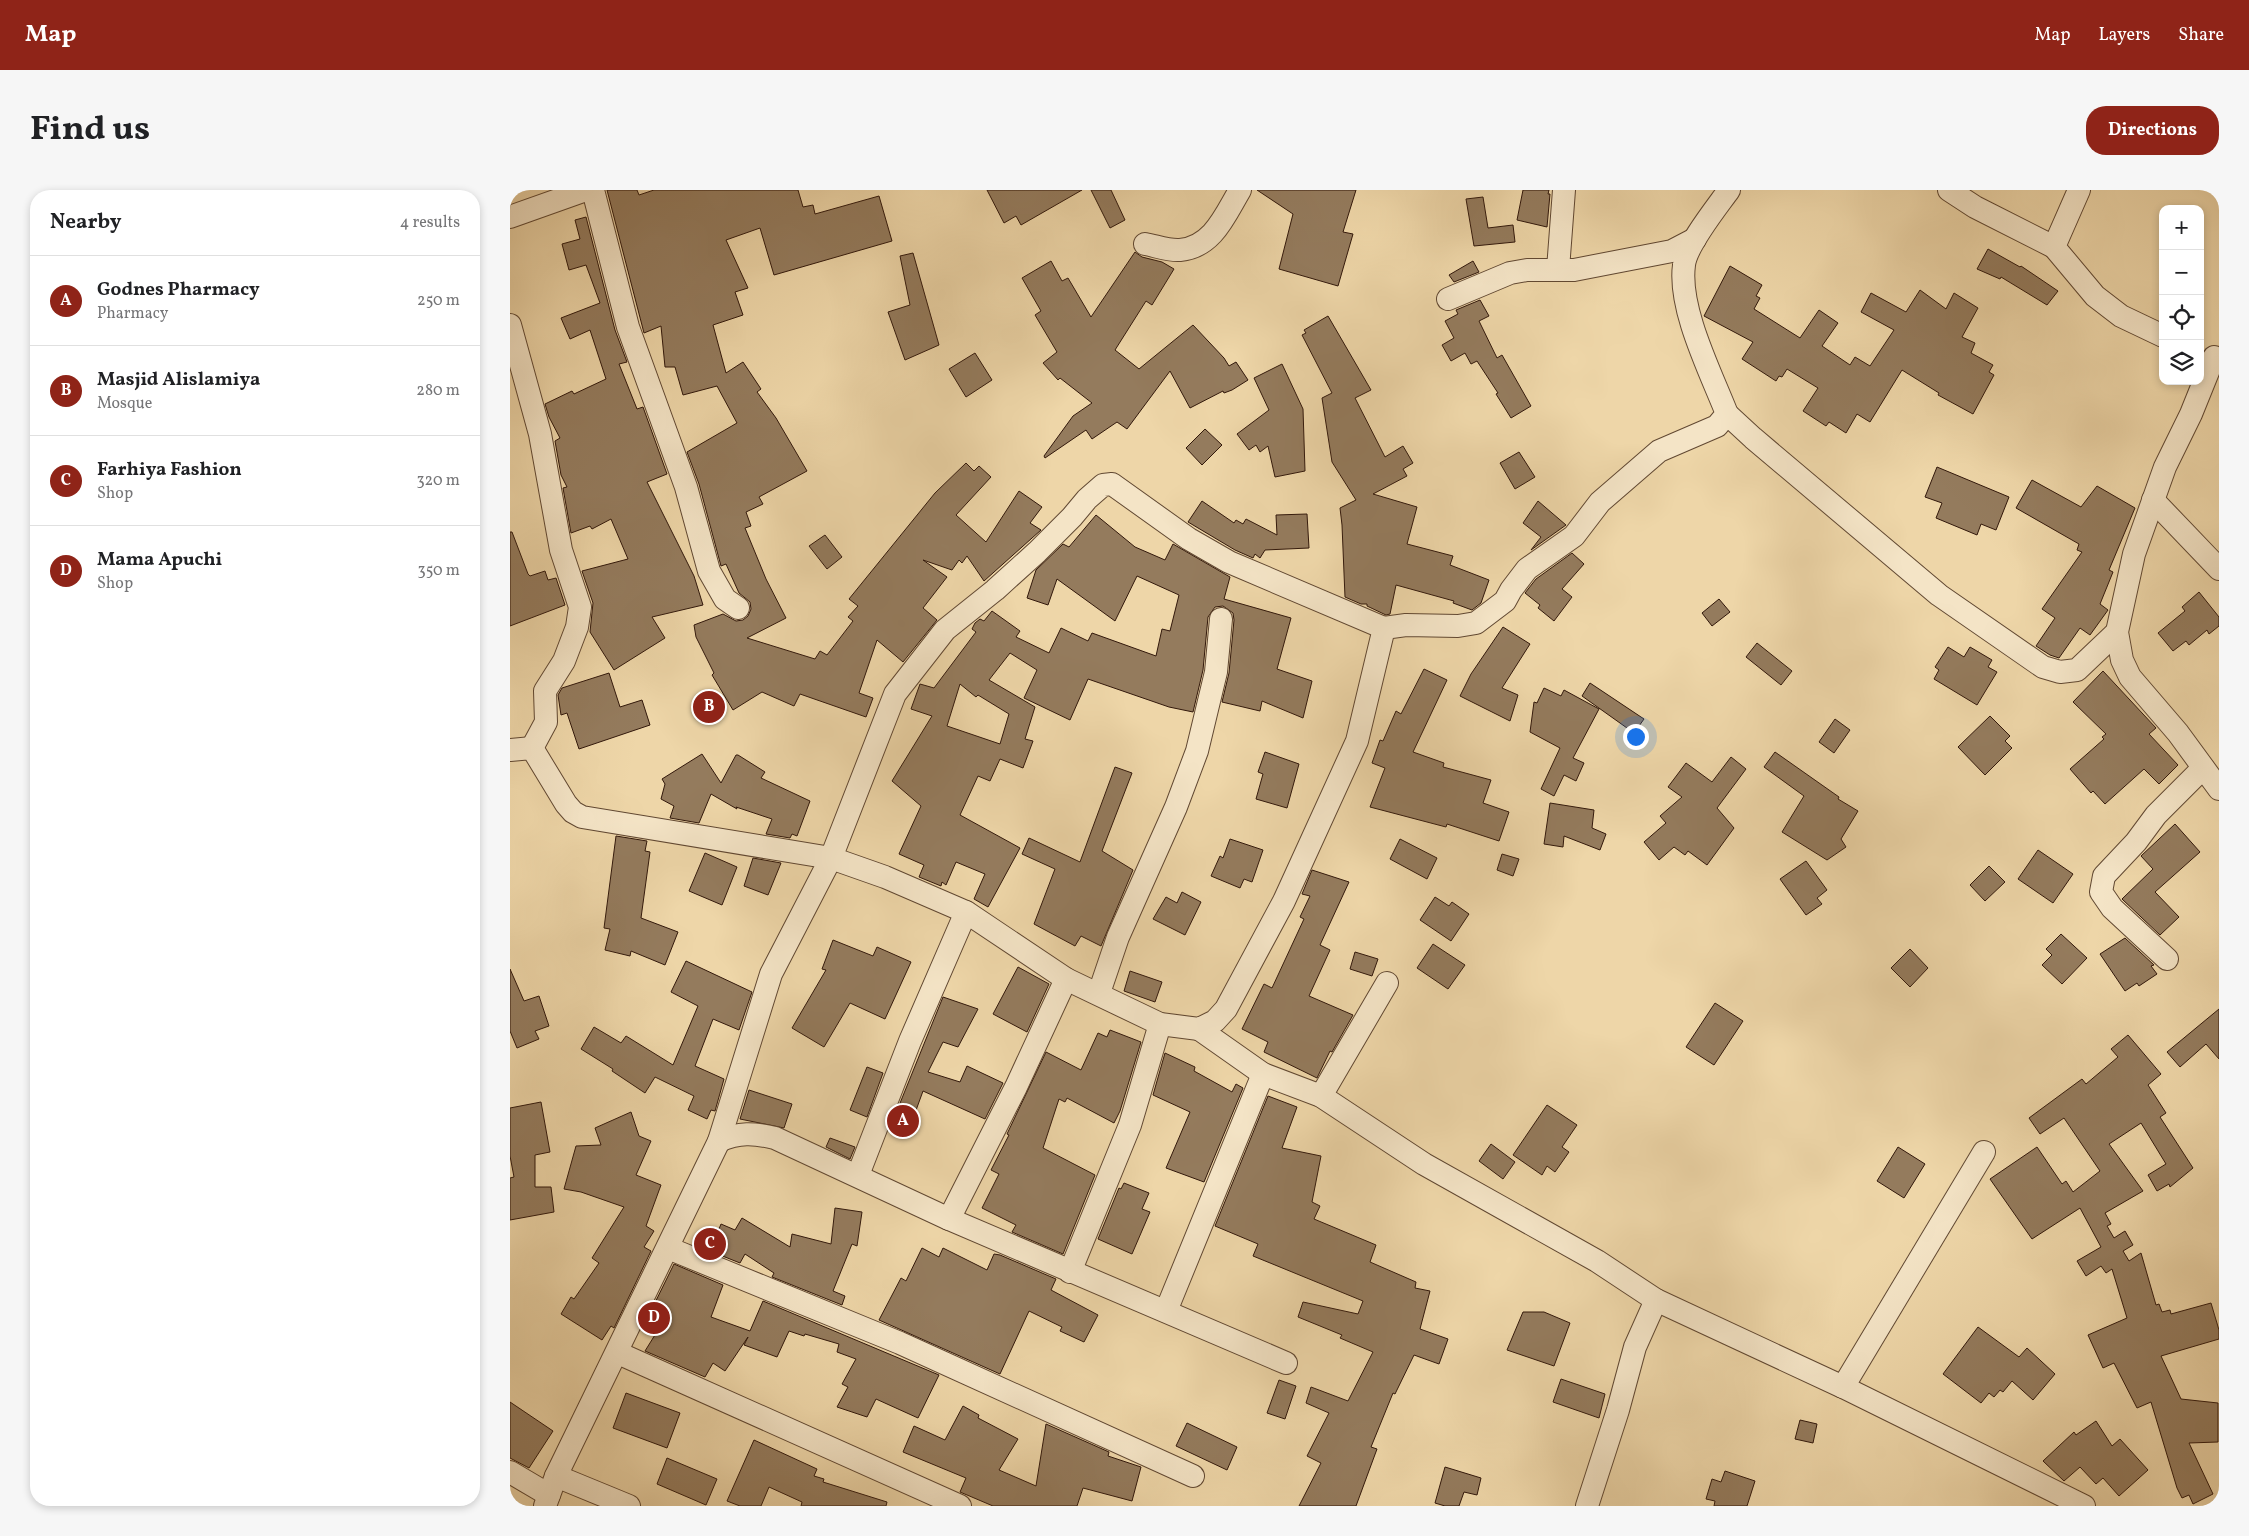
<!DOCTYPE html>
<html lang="en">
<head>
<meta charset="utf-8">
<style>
  :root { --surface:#fff; --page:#f6f6f6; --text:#202124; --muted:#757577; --line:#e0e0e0; --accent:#8f2418 }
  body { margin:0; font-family:Vollkorn,serif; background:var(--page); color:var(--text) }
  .controls { position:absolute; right:15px; top:15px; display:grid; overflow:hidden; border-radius:10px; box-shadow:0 2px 8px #0003 }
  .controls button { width:45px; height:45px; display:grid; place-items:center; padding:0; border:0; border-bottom:1px solid var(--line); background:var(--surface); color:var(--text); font:25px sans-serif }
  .you { position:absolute; left:1125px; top:546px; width:18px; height:18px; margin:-12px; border:4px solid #fff; border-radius:50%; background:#1a73e8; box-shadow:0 0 0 8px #1a73e833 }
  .badge { display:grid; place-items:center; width:32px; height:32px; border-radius:50%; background:var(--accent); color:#fff; font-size:16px; font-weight:700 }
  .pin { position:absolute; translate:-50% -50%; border:2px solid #fff; box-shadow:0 1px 5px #0006 }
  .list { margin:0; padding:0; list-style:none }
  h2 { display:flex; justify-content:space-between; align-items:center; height:65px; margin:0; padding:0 20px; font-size:21px }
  h2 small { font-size:16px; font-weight:400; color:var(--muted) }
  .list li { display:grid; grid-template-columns:32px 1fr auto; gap:15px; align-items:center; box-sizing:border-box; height:90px; padding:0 20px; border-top:1px solid var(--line) }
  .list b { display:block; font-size:19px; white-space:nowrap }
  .list p { margin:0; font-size:16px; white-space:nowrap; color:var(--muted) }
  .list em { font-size:16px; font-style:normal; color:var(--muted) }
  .icon { flex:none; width:28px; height:28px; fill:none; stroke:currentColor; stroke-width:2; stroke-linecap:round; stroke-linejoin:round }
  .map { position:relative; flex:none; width:1709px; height:1316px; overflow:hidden; border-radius:20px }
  header { display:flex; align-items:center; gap:30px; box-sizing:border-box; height:70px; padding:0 25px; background:var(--accent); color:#fff }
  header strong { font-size:24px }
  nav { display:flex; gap:28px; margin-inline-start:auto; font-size:18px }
  .intro { display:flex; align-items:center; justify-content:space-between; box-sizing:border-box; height:120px; padding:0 30px }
  h1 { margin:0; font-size:35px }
  .button { padding:12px 22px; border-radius:20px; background:var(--accent); color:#fff; font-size:18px; font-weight:700 }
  main { display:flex; gap:30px; padding:0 30px }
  aside { flex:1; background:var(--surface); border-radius:20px; box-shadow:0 2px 8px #0003 }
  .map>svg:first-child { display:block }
</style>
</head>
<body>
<header>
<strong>Map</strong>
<nav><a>Map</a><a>Layers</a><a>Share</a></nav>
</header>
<div class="intro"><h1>Find us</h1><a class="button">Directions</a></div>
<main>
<aside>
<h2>Nearby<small>4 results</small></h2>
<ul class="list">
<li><span class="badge">A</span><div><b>Godnes Pharmacy</b><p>Pharmacy</p></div><em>250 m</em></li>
<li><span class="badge">B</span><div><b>Masjid Alislamiya</b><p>Mosque</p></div><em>280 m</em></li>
<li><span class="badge">C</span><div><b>Farhiya Fashion</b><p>Shop</p></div><em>320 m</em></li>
<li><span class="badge">D</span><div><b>Mama Apuchi</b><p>Shop</p></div><em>350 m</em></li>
</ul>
</aside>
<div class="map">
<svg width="1709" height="1316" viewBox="0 0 1709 1316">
  <rect width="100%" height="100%" fill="#eed6a8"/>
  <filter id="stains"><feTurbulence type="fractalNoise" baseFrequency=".004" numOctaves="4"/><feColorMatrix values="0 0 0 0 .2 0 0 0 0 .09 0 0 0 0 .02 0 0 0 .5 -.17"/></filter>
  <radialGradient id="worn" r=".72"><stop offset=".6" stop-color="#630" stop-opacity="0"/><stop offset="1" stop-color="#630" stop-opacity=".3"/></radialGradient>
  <!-- building -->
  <g fill="#947b5d" stroke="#32180b" fill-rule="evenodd">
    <path d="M97,0H127L129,5L144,0H288L293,17L303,15L305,24L369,6L382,51L264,85L250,38L216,50L238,98L225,102L233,125L203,135L216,183L233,172L251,199L247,202L266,228L297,281L249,307L253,314L236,322L241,336L235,338L256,389L276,428L237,448L305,469L310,461L317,465L343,431L338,427L348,416L339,409L425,303L456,273L464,281L469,276L481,287L446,325L476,352L509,301L532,317L520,333L531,340L474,391L457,366L452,373L449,370L442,380L413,370L437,387L413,418L427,430L393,472L367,450L349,503L363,508L356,527L290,504L284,516L252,502L223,520L202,485L204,483L186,447L184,435L213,424L226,431L233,430L238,426L241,419L240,412L229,403L216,374L211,376L189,294L177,262L227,233L207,196L173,205L165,177H155L151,136L134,143Z"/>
    <path d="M477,0H572L511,35L506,26L494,33Z"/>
    <path d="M581,0H601L615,30L600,38Z"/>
    <path d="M747,0H846L833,42L843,44L828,96L769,79L783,24Z"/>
    <path d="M1013,0H1039L1038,4H1040L1037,37L1007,30Z"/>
    <path d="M973,7L978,38L1003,35L1005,52L964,56L956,9Z"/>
    <path d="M76,27L105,140L117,172L109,174L127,219L133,217L157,284L137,292L184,386L193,415L142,427L155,448L104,480L80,442L83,413L72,381L118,369L101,329L82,339L80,336L61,343L53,298L57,297L51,285L45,251L50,248L39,227L35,214L62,201L64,204L96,189L80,140L60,149L51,128L90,113L76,75L59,80L52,54L70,49L65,30Z"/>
    <path d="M1478,59L1510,77L1511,76L1548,101L1537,115L1491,87L1490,89L1467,79Z"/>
    <path d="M625,62L632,67L652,72L664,79L642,115L636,111L605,160L629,179L683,135L714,168L719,176L726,172L738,190L722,200L714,203L713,201L680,218L660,181L617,239L607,232L582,249L576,240L535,268L534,266L563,226L582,213L550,188L548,190L533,173L547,162L525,125L531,121L512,88L541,71L552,91L558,88L581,127Z"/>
    <path d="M403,63L429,155L395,170L378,122L400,115L390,66Z"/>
    <path d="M963,71L969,82L944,92L939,85Z"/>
    <path d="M1220,76L1252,95L1246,106L1250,108L1244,119L1290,148L1309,120L1328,133L1312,156L1340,175L1345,167L1360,176L1384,140L1351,122L1361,103L1396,122L1410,100L1436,119L1444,103L1468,118L1452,147L1465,153L1461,163L1483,175L1479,182L1484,185L1463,224L1428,205L1429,203L1392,180L1360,232L1347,224L1336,243L1319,232L1316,236L1293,221L1308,198L1277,179L1272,187L1269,186L1266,191L1232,169L1243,152L1194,126Z"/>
    <path d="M970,110L979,126L969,131L987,168L992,165L1021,216L1001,228L986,204L988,203L967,171L961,174L955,163L941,171L932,155L944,148L935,131L948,124L946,120Z"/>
    <path d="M818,126L861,200L845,208L875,267L893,256L903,273L893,279L897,286L863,304L907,317L897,354L943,366L940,375L979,390L971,413L962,420L943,413L944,411L886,395L880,424L876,425L857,416V414H851L835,407L832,335L830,318L846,310L822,272L812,208L822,203L792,145L796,143L794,140Z"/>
    <path d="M465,163L482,190L456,207L439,179Z"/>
    <path d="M772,174L793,219L795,281L765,287L758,256L750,262L746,255L739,260L727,244L759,220L744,188Z"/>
    <path d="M695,239L712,255L692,275L676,258Z"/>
    <path d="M1009,262L1025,287L1005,299L990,273Z"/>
    <path d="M1427,277L1499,307L1486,340L1471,334L1467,345L1426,328L1432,313L1415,307Z"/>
    <path d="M1522,290L1571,317L1587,296L1625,318L1599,380L1603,382L1590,414L1598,420L1580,445L1570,438L1549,468L1540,465L1526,456L1545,428L1532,419L1572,362L1567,360L1569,354L1506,318Z"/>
    <path d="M692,311L724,333L726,330L733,334L736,329L767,345L766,325L797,324L799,358L755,360L750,368L745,364L743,368L725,360L678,332Z"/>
    <path d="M1028,311L1056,335L1021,360L1031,347L1013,333Z"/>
    <path d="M586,325L625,357L655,370L663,354L720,387L714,409L781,428L767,479L802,491L793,528L752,511L750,521L712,512L719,483L724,430L723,423L713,416L705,417L698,427L693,480L683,522L659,517L578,489L560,530L514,508L527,480L500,463L479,490L525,517L515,549L523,551L513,578L490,569L480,591L468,586L450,625L510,658L478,717L464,709L475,684L446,672L436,695L432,692L431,696L409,687L414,675L389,664L411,616L382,591L422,526L401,519L410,494L424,498L466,442L462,439L465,433L470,429L474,431L482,421L510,441L506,447L539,463L551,438L578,451L582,443L646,466L652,439L660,441L669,405L627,386L605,431L547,389L538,415L517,408L526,380L553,354L559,357ZM450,494L466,507L468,505L499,524L490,554L437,536Z"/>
    <path d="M0,342H2L18,384L20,386L35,381L38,390L46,388L55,415L0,436Z"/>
    <path d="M315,345L332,367L317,379L299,356Z"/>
    <path d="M1062,363L1074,374L1052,399L1062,407L1044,431L1028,418L1030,415L1015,403L1026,389Z"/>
    <path d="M1689,402L1709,427V436L1699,444L1697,440L1679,455L1676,451L1663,461L1648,443L1675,421L1672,417Z"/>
    <path d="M1209,409L1220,422L1202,436L1192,423Z"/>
    <path d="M993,437L1020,454L992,498L1008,505L1000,531L950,506L961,484Z"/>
    <path d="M1247,453L1282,481L1271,495L1236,467Z"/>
    <path d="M1438,457L1454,467L1460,457L1482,470L1478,477L1487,482L1467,515L1424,489L1429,480L1425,477Z"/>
    <path d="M914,479L937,490L903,562L934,573L933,577L981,590L973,613L999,622L989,651L937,634L936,637L860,617L875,578L862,573L870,550L873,551L886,521L891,524Z"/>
    <path d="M1593,481L1646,538L1639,544L1668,575L1649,594L1634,579L1595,614L1583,601L1581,603L1560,579L1594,549L1592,547L1596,544L1563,512Z"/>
    <path d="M99,483L110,517L132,510L140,535L69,559L57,523L51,525L48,505L52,498Z"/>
    <path d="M1080,493L1134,529L1124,543L1072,506Z"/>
    <path d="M1034,498L1051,506L1054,500L1089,519L1063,568L1074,573L1066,591L1054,585L1044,606L1031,599L1050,558L1020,542L1024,512L1027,513Z"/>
    <path d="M1480,526L1500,546L1495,551L1502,558L1475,585L1448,557Z"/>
    <path d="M1325,529L1340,540L1324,563L1309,552Z"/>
    <path d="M755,562L789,574L777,618L746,609L753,584L748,582Z"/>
    <path d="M1265,562L1329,607L1328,609L1348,621L1331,649L1336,657L1317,670L1272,642L1294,606L1254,577Z"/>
    <path d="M192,564L211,593L226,565H228L255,582L251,588L300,611L287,646L282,644L280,648L256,644L262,629L226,617L227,619L201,604L189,633L160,628L164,616L151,609L155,594L152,589Z"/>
    <path d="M1221,567L1236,579L1207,618L1224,638L1197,675L1178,661L1175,665L1164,657L1149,670L1134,652L1156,633L1150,626L1172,607L1158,597L1176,573L1202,592Z"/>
    <path d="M605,577L622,583L592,661L623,680L591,756L571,746L565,756L524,734L545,679L512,664L519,648L570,672Z"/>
    <path d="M1040,613L1084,620L1082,638L1096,644L1090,660L1054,646L1053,657L1034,654Z"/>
    <path d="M1665,634L1690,662L1645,702L1669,727L1650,745L1612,709L1643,679L1631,666Z"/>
    <path d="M106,646L137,651L135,661L140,662L131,728L168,742L155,775L121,761L120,766L95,760L100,739L94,738Z"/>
    <path d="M720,649L753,660L742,692L734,689L730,698L701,686L710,666L713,668Z"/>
    <path d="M890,649L927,668L917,689L880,669Z"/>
    <path d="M1528,660L1563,684L1543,713L1508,689Z"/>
    <path d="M195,663L227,677L212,715L179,701Z"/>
    <path d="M992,664L1009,669L1003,686L987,680Z"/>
    <path d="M243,668L271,673L258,705L234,696Z"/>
    <path d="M1296,671L1317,700L1307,708L1312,714L1296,725L1270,689Z"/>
    <path d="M1479,676L1495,692L1475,711L1460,695Z"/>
    <path d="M802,680L839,692L810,755L820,760L799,806L843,825L822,862L820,861L807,888L754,862L758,852L732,839L754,794L762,798L794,729L790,727L800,706L792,704Z"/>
    <path d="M672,702L691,712L675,745L643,729L656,707L667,713Z"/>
    <path d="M925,707L939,716L942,712L959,724L941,751L910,730Z"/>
    <path d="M1551,744L1577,768L1552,794L1532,775L1542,765L1536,759Z"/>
    <path d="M1615,748L1644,775L1641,776L1647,784L1629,796L1627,793L1615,801L1590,764Z"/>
    <path d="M323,750L363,766L367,757L401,772L375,829L340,813L314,857L282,838L316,780L312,779Z"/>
    <path d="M923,754L955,775L938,799L907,778Z"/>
    <path d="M1400,759L1418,778L1400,797L1381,778Z"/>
    <path d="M845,762L868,769L862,786L840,779Z"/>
    <path d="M176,771L242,802L229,840L203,829L185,876L214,889L205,921L201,920L197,929L178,920L184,906L145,887L135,903L102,881L103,879L71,859L84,837L111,853L116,846L163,875L188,816L161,802Z"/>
    <path d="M508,777L539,794L517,842L483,824Z"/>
    <path d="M0,779L14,811L29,806L39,836L25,841L29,849L7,858L0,841Z"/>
    <path d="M620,781L652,792L645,812L614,801Z"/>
    <path d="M433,807L468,819L448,857L433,852L418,882L450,892L457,876L493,893L475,929L413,901L401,934L384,928Z"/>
    <path d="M1205,813L1233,831L1204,875L1176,857Z"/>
    <path d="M1709,819V869L1696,854L1670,877L1657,862Z"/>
    <path d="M600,840L631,852L610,921L604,933L557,908L555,912L549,909L533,958L585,985L553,1064L502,1042L506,1035L472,1018L489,984L481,980L499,945L497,944L536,862L571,880L588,843L597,847Z"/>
    <path d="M1618,845L1651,884L1638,895L1656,923L1650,927L1683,978L1660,997L1659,994L1647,1001L1638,985L1656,974L1631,933L1599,954L1633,1001L1595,1023L1601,1034L1597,1036L1604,1048L1615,1041L1623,1055L1613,1061L1619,1071L1631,1063L1646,1115L1649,1114L1652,1122L1660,1120L1661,1124L1701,1113L1709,1140V1149L1651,1166L1671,1209L1708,1213V1252L1679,1253L1703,1304L1683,1314L1679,1305L1672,1308L1667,1298L1641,1212L1627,1218L1604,1173L1593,1178L1578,1145L1617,1128L1602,1079L1596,1083L1591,1076L1576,1086L1567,1071L1591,1057L1570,1018L1522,1049L1480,989L1527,957L1552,994L1556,991L1563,1002L1590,981L1554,928L1530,944L1519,928L1572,889L1576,894L1608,867L1601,859Z"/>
    <path d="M655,863L685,877L684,881L722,902L726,894L733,898L694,992L656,978L680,922L643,905Z"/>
    <path d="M357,877L373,883L357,927L340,920Z"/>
    <path d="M239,900L282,914L274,938L230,929Z"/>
    <path d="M758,906L787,917L772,958L811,966L802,1012L810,1016L804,1029L866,1055L860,1072L906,1092L905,1098L920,1101L910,1139L938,1149L929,1174L904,1165L885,1204L883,1203L861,1257L867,1259L846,1316H789L811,1273L797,1266L819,1223L796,1213L801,1197L838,1211L863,1162L830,1148L832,1145L788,1127L793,1112L848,1124L853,1111L743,1066L748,1054L705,1036Z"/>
    <path d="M31,912L40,962L25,965V997H41L44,1022L0,1030V988L4,987L0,966V918Z"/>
    <path d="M1037,915L1067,935L1052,957L1059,962L1045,982L1037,976L1032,985L1003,965Z"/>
    <path d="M121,922L129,946L141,951L126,985L151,995L136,1036L144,1041L134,1057L141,1061L104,1138L101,1136L92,1150L51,1124L61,1107L64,1109L89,1073L82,1068L114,1017L71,1002L54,999L66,956L91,955L85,938Z"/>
    <path d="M320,948L345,957L340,969L316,957Z"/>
    <path d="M981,954L1005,972L993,989L969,971Z"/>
    <path d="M1388,957L1415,974L1394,1008L1367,991Z"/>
    <path d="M614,993L639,1003L632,1019L640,1022L622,1064L588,1049L609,998L611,999Z"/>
    <path d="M325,1018L352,1022L347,1056L342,1054L323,1101L335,1106L332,1115L262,1087L264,1083L235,1064L230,1073L185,1055L189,1045L199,1049L203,1037L209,1039L211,1034L225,1040L232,1028L280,1057L282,1044L321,1054Z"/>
    <path d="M412,1058L429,1067L433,1058L477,1080L484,1064L490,1065L546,1089L541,1100L588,1125L574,1152L550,1141L552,1137L519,1121L490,1184L369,1130L391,1088L396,1091Z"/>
    <path d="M164,1074L213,1095L201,1127L240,1141L253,1111L429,1185L408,1228L366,1209L357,1227L327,1217L338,1197L332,1194L346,1169L327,1162L329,1154L295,1144L294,1146L279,1141L267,1167L234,1155L238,1147L215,1181L203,1173L195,1187L135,1161L148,1140L135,1133Z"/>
    <path d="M1013,1122H1034L1060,1133L1044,1176L997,1160Z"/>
    <path d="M1468,1137L1509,1167L1517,1158L1545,1184L1523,1210L1502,1191L1493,1202L1490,1200L1484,1207L1479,1203L1471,1213L1433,1184Z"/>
    <path d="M1051,1189L1095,1204L1089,1228L1043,1212Z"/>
    <path d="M769,1190L786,1196L775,1229L757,1223Z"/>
    <path d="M116,1203L170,1223L157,1258L103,1238Z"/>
    <path d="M0,1212L43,1241L19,1278L0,1268Z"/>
    <path d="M453,1216L469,1225L468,1228L508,1249L489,1280L526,1296L536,1234L599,1262L598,1266L631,1277L622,1311L573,1298L567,1316H483L450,1302L456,1288L393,1262L404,1236L435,1250Z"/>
    <path d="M1290,1230L1307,1234L1303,1253L1285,1249Z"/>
    <path d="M1586,1231L1602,1256L1610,1249L1638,1280L1609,1306L1593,1288L1586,1294L1570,1277L1554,1291L1533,1271L1564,1242L1566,1245Z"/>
    <path d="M677,1233L727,1257L717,1280L666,1256Z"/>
    <path d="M244,1250L307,1279L304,1286L314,1289L313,1292L377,1312L376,1316H291L292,1312L259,1297L251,1316H230L217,1311Z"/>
    <path d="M157,1268L207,1289L196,1315L147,1294Z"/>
    <path d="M935,1277L971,1288L967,1305L954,1302L949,1316H935L925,1313Z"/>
    <path d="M1215,1281L1245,1291L1237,1316H1204L1205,1311L1196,1309L1202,1289L1211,1292Z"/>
  </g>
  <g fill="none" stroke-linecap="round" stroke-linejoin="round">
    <!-- minor casing -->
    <g stroke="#614832" stroke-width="24">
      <g id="minor">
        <path d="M83,0L118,137L176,297L199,381L215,409L228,418"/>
        <path d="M1439,0L1465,17L1544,57"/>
        <path d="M1569,0L1544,57L1585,106L1611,126L1653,146"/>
        <path d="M0,27L76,0"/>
        <path d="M635,54C646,56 659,61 670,60C703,57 715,25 730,0"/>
        <path d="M1048,79L1054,0"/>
        <path d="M938,109L1000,83L1017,80H1064L1100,73L1162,61L1185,49"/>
        <path d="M0,135L30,244L51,360L70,417L67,437L54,471L35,501L36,532L22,558"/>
        <path d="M1704,167L1681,224L1655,277L1624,364L1607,442L1612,470L1620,487L1668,543L1709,599"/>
        <path d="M1217,224L1243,248L1429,405L1533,477L1550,482L1567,480L1607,442"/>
        <path d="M1643,310L1709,379"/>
        <path d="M0,560L22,558L56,614L63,622L72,627L321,668L375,687L456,722L556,789L650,834L689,839L705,831L716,819L774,711L847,551L874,438L896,435L948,436L966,433L995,411L1001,400L1017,379L1064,346L1090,312L1149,261L1207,236L1217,224C1201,183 1168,119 1174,75C1176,55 1207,17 1219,0"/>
        <path d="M1657,769L1602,718L1591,702L1594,686L1626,652L1646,625L1693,578"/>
        <path d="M589,803L608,747L666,617L687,561L706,482L711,429"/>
        <path d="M689,839L753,884L811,906L914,974L1087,1071L1146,1110"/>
        <path d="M811,906L877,793"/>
        <path d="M209,951C229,942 244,943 265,948L439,1029L776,1173"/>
        <path d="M348,985L400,851L456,722"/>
        <path d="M439,1029L506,897L556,789"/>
        <path d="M158,1058L390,1153L683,1286"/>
        <path d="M560,1082L620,935L650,834"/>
        <path d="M656,1121L753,884"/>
        <path d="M108,1163L450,1316"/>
        <path d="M1333,1197L1474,962"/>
        <path d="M0,1282L39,1305"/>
        <path d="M46,1286L119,1316"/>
        <path d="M35,1316L46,1286L209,951L261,784L321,668L385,504L435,440L485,400L527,362L562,327L577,309L593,295L602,294L679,349L719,372L874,438"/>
        <path d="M1077,1316L1108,1220L1125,1157L1146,1110L1333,1197L1574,1316"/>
      </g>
    </g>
    <!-- minor -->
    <use href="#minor" stroke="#f4e4c6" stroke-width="22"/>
  </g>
  <rect width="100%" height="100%" filter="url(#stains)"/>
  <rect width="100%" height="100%" fill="url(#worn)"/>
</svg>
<div class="controls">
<button>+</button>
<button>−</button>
<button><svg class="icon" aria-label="locate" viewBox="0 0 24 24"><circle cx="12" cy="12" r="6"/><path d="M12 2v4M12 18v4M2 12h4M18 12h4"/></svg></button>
<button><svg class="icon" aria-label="layers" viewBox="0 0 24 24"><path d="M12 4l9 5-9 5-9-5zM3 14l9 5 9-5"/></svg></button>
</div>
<div class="you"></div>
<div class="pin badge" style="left:393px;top:931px">A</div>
<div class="pin badge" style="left:199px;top:517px">B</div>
<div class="pin badge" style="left:200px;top:1054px">C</div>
<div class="pin badge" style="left:144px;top:1128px">D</div>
</div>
</main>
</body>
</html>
